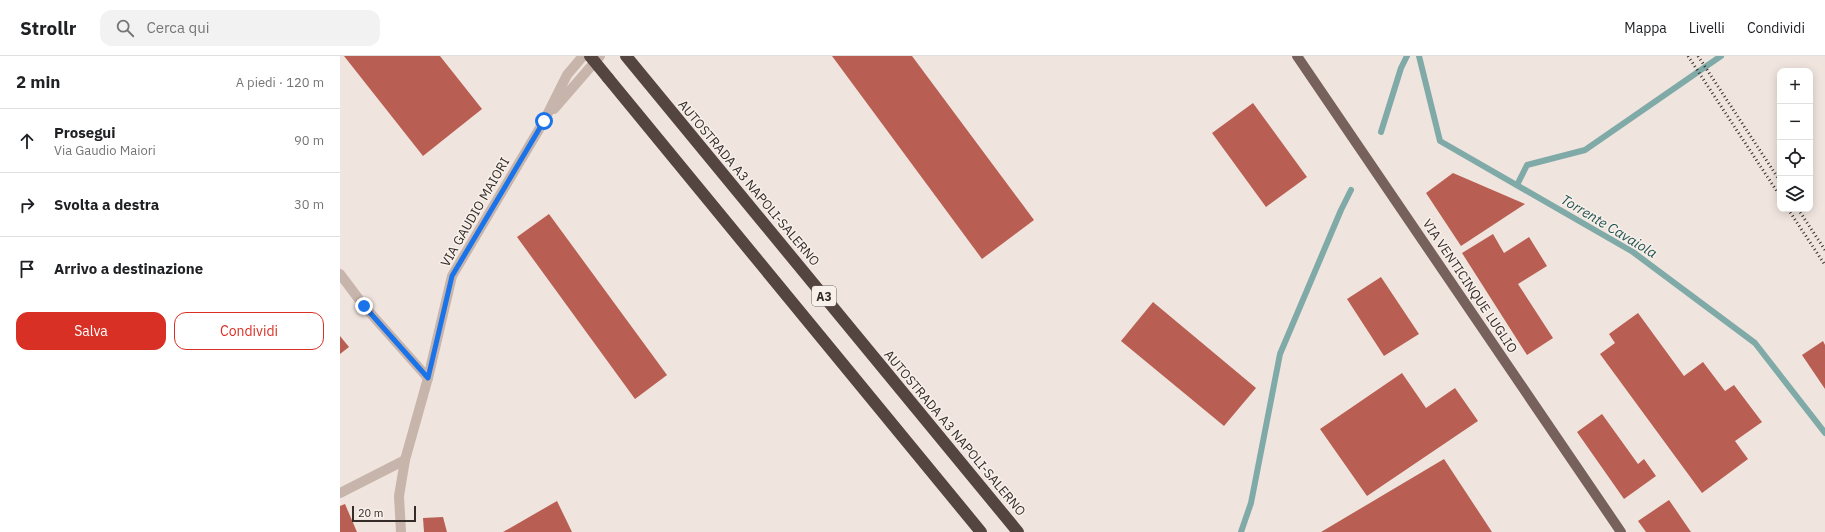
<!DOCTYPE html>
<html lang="it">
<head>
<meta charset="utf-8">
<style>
  :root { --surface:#fff; --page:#f2f2f2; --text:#202124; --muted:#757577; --line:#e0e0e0; --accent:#d93025 }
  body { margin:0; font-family:"IBM Plex Sans",sans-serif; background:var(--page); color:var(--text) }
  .controls { position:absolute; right:12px; top:12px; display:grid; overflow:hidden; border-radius:8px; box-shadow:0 2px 10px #0003 }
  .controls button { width:36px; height:36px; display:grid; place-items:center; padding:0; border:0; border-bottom:1px solid var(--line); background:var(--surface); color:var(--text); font:20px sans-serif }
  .scale { position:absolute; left:12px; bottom:10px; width:64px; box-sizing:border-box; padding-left:4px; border:2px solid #352c29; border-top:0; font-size:11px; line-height:14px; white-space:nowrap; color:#352c29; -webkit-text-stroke:3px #f8f0ea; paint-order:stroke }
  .stop { position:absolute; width:12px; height:12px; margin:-9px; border:3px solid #1a73e8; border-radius:50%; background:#fff }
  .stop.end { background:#1a73e8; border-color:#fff; box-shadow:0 1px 4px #0008 }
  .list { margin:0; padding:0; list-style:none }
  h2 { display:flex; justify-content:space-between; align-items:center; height:52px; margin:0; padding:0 16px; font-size:17px }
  h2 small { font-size:13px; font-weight:400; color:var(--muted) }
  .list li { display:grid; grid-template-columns:26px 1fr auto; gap:12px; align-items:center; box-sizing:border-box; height:64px; padding:0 16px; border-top:1px solid var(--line) }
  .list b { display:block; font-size:15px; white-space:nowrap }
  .list p { margin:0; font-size:13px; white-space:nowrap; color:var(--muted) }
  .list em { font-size:13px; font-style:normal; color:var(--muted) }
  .actions { display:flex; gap:8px; padding:12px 16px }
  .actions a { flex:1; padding:9px 0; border:1px solid var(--accent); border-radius:12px; text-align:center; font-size:14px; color:var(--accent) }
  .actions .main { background:var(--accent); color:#fff }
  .icon { flex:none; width:22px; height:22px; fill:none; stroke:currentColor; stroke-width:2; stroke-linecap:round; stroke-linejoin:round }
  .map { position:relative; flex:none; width:1485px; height:476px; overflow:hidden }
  header { display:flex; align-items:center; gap:24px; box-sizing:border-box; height:56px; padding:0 20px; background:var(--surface); border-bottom:1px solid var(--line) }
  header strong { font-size:19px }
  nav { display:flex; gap:22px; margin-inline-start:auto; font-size:14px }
  .search { width:280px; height:36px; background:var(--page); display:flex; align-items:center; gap:10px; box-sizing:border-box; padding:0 14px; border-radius:12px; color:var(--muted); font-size:15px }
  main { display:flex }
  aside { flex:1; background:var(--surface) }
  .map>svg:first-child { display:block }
</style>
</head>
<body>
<header>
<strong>Strollr</strong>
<div class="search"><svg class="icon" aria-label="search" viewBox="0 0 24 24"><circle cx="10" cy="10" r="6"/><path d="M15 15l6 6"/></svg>Cerca qui</div>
<nav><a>Mappa</a><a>Livelli</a><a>Condividi</a></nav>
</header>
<main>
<aside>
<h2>2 min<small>A piedi · 120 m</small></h2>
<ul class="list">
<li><svg class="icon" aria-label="ahead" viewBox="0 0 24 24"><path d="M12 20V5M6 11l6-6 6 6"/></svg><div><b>Prosegui</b><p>Via Gaudio Maiori</p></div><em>90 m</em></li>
<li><svg class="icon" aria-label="right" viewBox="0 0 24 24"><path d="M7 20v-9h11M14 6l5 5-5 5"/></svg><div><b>Svolta a destra</b></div><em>30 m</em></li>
<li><svg class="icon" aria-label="arrive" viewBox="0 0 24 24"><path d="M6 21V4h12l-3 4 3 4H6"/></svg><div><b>Arrivo a destinazione</b></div></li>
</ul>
<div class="actions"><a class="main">Salva</a><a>Condividi</a></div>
</aside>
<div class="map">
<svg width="1485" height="476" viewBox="0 0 1485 476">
  <rect width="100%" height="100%" fill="#f0e5de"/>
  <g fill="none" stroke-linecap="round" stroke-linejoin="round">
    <!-- stream -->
    <g stroke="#80aaa7" stroke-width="6">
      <path d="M1079,0L1100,85L1293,196L1415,287L1485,377"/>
      <path d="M1041,76L1061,12L1067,0"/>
      <path d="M1177,129L1187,109L1245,94L1381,0"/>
      <path d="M901,476L911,447L940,298L1001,154L1011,134"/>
    </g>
  </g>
  <!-- building -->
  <g fill="#b95e52">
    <path d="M4,0H100L142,53L83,100Z"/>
    <path d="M492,0H572L694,164L642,203Z"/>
    <path d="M913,47L967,121L926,151L872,77Z"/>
    <path d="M1113,117L1185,148L1121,190L1086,137Z"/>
    <path d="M209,158L327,319L295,343L177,181Z"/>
    <path d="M1153,178L1164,197L1189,181L1207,210L1178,228L1213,282L1187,299L1122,197Z"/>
    <path d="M1041,221L1079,278L1044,300L1007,243Z"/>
    <path d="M813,246L916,332L884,370L781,285Z"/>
    <path d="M1298,257L1344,320L1363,306L1385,335L1394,329L1422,366L1395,385L1408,403L1362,437L1260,298L1275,287L1269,278Z"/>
    <path d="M0,280L9,291L0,298Z"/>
    <path d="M1483,285L1485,289V333L1462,299Z"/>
    <path d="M1062,317L1086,352L1115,332L1138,365L1027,440L980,373Z"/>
    <path d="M1262,358L1298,408L1304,403L1316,420L1284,443L1237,376Z"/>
    <path d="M1104,403L1152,476H981Z"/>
    <path d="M1329,444L1351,476H1306L1298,465Z"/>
    <path d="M217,445L232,476H163Z"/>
    <path d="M5,448L17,476H0V450Z"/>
    <path d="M103,461L107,476H84L83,462Z"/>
  </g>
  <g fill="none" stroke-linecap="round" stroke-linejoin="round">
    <!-- minor -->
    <path stroke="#c7b4ab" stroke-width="10" d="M0,218L24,250L88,322"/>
    <!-- tertiary -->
    <g stroke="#c7b4ab" stroke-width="10">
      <path d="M214,53L260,0"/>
      <path d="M0,437L65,404"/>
      <path d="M61,476L59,440L65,404L88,322L112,220L204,65L227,19L243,0"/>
    </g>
    <!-- primary -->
    <path stroke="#76615c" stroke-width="10" d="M957,0L1281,476"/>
    <!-- motorway -->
    <g stroke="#554541" stroke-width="12">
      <path d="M286,0L678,476"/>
      <path d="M268,22L641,476"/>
    </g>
    <!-- rail -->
    <g stroke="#352c29" stroke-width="3" stroke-dasharray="1 3" stroke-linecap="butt">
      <path d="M1348,0L1440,140"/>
      <path d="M1358,0L1440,125"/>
      <path d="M1448,153L1485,209"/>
      <path d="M1458,153L1485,194"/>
    </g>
    <!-- motorway-bridge -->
    <path stroke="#554541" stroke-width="12" d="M250,0L268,22"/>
  </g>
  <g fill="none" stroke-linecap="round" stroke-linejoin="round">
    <!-- route -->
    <path stroke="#1a73e8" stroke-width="5" d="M24,250L88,322L112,220L204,65"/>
  </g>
  <g text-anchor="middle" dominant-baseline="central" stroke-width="3" stroke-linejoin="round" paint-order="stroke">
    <!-- shield labels -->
    <rect fill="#f8f0ea" stroke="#706763" stroke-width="1" x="472" y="230" width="24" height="20" rx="3"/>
    <g font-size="12" font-weight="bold" fill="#352c29">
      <text x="484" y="240">A3</text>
    </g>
    <!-- street labels -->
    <g font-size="13" fill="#352c29" stroke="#f8f0ea">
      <text transform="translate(409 127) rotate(50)">AUTOSTRADA A3 NAPOLI-SALERNO</text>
      <text transform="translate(135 156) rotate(-60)">VIA GAUDIO MAIORI</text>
      <text transform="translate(1130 230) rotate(56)">VIA VENTICINQUE LUGLIO</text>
      <text transform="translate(615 377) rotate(50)">AUTOSTRADA A3 NAPOLI-SALERNO</text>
    </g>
    <!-- water labels -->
    <g font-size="14" font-style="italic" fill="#235350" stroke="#f8f0ea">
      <text transform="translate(1269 170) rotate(31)">Torrente Cavaiola</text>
    </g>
  </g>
</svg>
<div class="controls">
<button>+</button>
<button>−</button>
<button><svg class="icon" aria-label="locate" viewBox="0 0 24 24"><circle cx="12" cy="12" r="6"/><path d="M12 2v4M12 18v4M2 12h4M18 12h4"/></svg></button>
<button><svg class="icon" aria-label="layers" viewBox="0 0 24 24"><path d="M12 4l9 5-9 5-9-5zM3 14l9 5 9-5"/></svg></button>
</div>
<div class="scale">20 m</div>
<div class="stop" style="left:204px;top:65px"></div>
<div class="stop end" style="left:24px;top:250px"></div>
</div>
</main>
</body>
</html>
